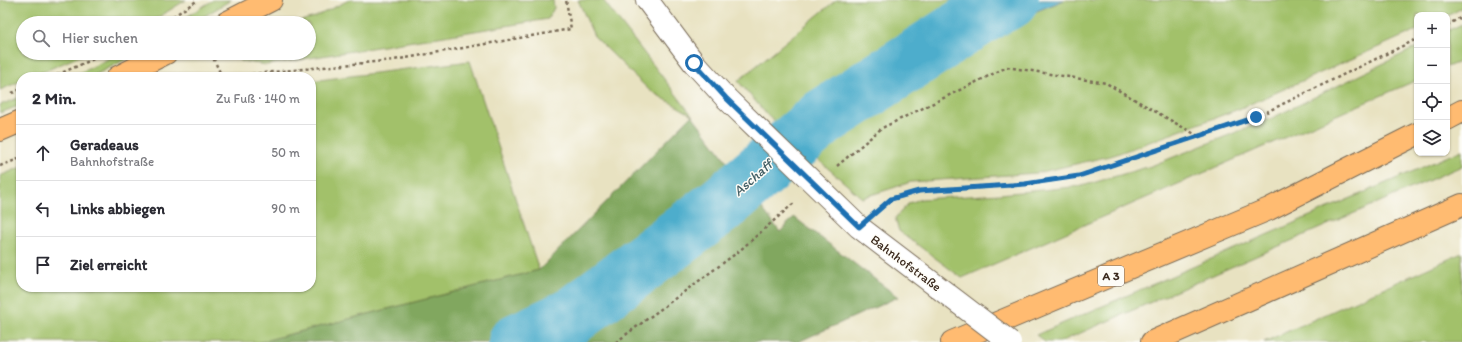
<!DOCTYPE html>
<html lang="de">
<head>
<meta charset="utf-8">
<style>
  :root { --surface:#fff; --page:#f7f7f7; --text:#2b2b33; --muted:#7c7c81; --line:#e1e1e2 }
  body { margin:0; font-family:Itim,sans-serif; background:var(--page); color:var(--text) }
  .controls { position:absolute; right:12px; top:12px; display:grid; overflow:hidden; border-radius:8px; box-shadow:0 1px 3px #0004 }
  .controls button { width:36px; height:36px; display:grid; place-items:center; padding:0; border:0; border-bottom:1px solid var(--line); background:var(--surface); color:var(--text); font:20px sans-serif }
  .stop { position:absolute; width:12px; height:12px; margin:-9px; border:3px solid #1f6fb2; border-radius:50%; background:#fff }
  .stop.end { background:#1f6fb2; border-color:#fff; box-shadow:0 1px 4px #0008 }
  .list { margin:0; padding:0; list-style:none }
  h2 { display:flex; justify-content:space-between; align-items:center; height:52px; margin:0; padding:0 16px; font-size:17px }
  h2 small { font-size:13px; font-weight:400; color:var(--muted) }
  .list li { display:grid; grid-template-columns:26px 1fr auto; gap:12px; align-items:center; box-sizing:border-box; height:56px; padding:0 16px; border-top:1px solid var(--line) }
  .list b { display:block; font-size:15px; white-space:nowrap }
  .list p { margin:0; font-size:13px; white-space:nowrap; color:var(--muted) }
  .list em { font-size:13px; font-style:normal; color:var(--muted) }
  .icon { flex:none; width:22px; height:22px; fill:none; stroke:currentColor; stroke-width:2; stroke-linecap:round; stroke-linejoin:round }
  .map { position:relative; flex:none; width:1462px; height:342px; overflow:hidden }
  .search { position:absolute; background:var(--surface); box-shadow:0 1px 3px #0004; left:16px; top:16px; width:300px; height:44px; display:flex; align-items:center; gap:10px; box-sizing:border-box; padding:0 14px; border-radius:22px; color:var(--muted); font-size:15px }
  .panel { position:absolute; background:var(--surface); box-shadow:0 1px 3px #0004; left:16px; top:72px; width:300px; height:220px; border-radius:16px }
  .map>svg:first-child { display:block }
</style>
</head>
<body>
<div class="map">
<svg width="1462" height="342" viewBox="0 0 1462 342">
  <rect width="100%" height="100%" fill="#fdfcf7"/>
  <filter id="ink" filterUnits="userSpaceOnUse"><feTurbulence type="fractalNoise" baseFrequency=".025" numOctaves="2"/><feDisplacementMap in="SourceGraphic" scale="8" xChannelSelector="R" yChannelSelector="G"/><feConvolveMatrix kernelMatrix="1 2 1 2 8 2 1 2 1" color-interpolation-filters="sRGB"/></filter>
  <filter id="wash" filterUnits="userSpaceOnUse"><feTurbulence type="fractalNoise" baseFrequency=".012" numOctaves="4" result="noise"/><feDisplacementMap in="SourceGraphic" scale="16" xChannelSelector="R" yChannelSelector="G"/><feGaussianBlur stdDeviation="0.9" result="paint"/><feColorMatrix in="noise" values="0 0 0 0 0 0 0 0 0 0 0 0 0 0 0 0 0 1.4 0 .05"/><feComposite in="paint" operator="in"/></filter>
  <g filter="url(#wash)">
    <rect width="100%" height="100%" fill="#e8e2c1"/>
    <!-- green -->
    <g fill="#a2c16a" stroke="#6e7644">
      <path d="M0,0H186L149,23H23V53H87L31,77H21V81L0,90Z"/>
      <path d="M213,0H231L193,23H177Z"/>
      <path d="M349,0H553L554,8L548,19L267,65L240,61L236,53H309V23H293L315,17Z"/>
      <path d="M578,0H603L692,115L649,90L594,36Z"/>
      <path d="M836,0H970L925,24L797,114L838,140L927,81L972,37L1064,0H1462V8L1447,16L1417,15V30L1239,109L1114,155L1037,173L911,182L862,198L768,116L738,81Z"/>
      <path d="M1462,24V61L1447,67V31Z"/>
      <path d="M1417,47V80L962,278L899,231L895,218L909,203L921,199L1000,194L1082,186L1151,166L1272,118Z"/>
      <path d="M120,53H138L91,77H72Z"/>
      <path d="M470,61L539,270L260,342H0V176L21,167V287H311V81Z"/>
      <path d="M21,97V105L0,113V105Z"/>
      <path d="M1462,150V166L1060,342H1045L1036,335Z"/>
      <path d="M1462,253V342H1264Z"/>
    </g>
    <!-- forest -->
    <path fill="#81a75e" stroke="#5e683e" d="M692,115L780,232L794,217L898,297L798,342H260L539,270Z"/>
    <!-- water -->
    <path fill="#4dadcc" stroke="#446c75" d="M970,0H1064L972,37L927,81L838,140L797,114L925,24Z"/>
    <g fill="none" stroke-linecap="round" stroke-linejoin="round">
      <!-- river -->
      <path stroke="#4dadcc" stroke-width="58" d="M517,342L571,317L721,205L824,117L990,10L1010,0"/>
    </g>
  </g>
  <g filter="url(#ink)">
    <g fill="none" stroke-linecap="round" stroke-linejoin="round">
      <!-- minor casing -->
      <g stroke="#786a57" stroke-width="24">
        <path id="minor" d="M647,0L694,63L726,98"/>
      </g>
      <!-- primary casing -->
      <g stroke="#786a57" stroke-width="24">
        <g id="primary">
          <path d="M226,23L271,0"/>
          <path d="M118,77L166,53"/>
          <path d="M0,130L21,121"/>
        </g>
      </g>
      <!-- motorway casing -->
      <g stroke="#786a57" stroke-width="24">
        <g id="motorway">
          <path d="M1447,119L1462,111"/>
          <path d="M952,342L1269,209L1417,134"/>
          <path d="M1152,342L1462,205"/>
        </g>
      </g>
      <!-- path -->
      <g stroke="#786a57" stroke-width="2.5" stroke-dasharray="3 3" stroke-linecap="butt">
        <path d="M163,23L198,0"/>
        <path d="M1447,25L1462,17"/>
        <path d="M211,53L222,77"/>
        <path d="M52,77L96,58"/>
        <path d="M222,77L394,60L571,29L566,0"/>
        <path d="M12,93L21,89"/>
        <path d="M0,166L21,158"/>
        <path d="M837,166L882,128L1007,67L1106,83L1198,136"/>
        <path d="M880,208L891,199L919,191L1025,184L1079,176L1256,117L1417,39"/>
        <path d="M616,342L738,252L794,203"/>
      </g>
      <!-- minor -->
      <use href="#minor" stroke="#fff" stroke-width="22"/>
      <!-- primary -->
      <use href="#primary" stroke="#ffbb71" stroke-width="22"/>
      <!-- motorway -->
      <use href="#motorway" stroke="#ffbb71" stroke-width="22"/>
      <!-- minor-bridge casing -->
      <g stroke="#786a57" stroke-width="24" stroke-linecap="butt">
        <path id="minor-bridge" d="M726,98L859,227L1010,342"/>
      </g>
      <!-- minor-bridge -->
      <use href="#minor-bridge" stroke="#fff" stroke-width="22"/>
    </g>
  </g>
  <g fill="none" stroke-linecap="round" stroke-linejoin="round" filter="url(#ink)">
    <!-- route -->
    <path stroke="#1f6fb2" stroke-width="5" d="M694,63L726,98L859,227L891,199L919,191L1025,184L1079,176L1256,117"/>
  </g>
  <g text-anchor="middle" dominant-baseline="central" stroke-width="3" stroke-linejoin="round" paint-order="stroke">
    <!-- shield labels -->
    <rect fill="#fdfcf7" stroke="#75695f" stroke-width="1" x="1098" y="266" width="26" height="20" rx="3"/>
    <g font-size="12" font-weight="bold" fill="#3b2a1e">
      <text x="1111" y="276">A 3</text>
    </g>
    <!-- street labels -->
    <g font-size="13" fill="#3b2a1e" stroke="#fdfcf7">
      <text transform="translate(906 263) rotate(37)">Bahnhofstraße</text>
    </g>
    <!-- water labels -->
    <g font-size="14" font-style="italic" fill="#425e64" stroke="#fdfcf7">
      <text transform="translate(753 178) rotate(-41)">Aschaff</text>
    </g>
  </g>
</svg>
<div class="controls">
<button>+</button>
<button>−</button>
<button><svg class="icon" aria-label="locate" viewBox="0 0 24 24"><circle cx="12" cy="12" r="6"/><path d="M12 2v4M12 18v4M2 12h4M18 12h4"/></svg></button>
<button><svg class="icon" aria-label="layers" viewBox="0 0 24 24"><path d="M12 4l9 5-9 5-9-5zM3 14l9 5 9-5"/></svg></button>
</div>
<div class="stop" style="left:694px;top:63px"></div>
<div class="stop end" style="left:1256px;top:117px"></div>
<div class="search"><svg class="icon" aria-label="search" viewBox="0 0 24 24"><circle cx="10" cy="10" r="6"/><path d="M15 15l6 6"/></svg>Hier suchen</div>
<section class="panel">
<h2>2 Min.<small>Zu Fuß · 140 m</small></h2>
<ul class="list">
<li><svg class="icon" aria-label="ahead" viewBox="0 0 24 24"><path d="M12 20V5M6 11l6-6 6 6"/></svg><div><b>Geradeaus</b><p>Bahnhofstraße</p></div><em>50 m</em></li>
<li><svg class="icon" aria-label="left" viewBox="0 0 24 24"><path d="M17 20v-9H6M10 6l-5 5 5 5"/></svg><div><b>Links abbiegen</b></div><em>90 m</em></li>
<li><svg class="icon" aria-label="arrive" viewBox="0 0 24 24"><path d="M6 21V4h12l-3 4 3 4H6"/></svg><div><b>Ziel erreicht</b></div></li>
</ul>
</section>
</div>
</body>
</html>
